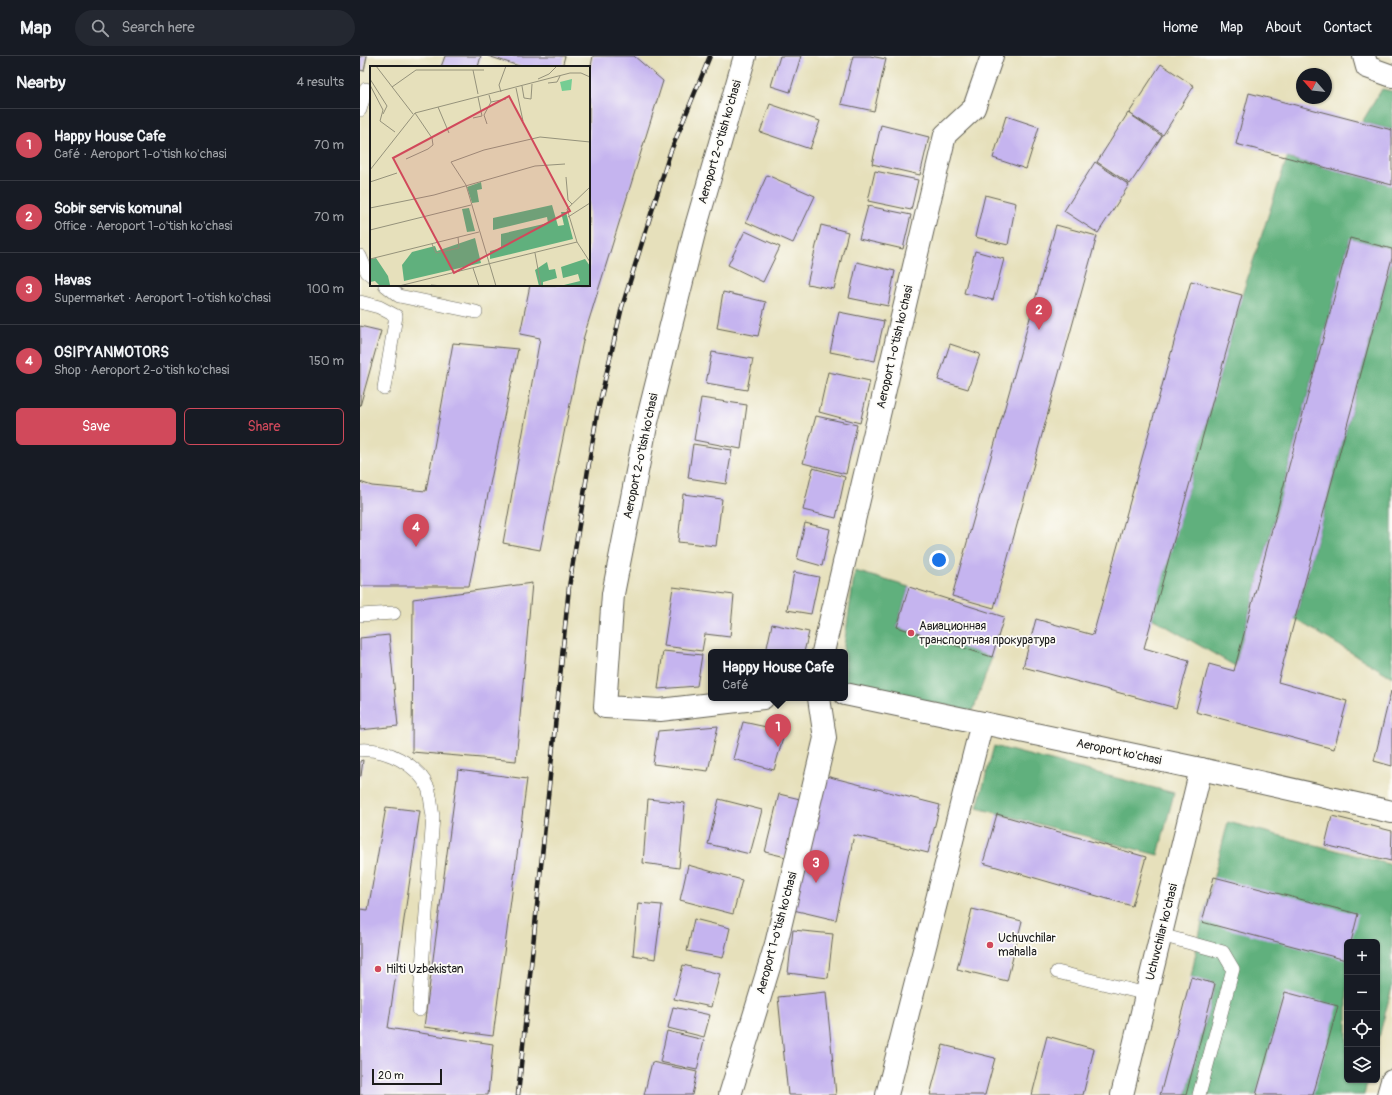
<!DOCTYPE html>
<html lang="en">
<head>
<meta charset="utf-8">
<style>
  :root { --surface:#171b24; --page:#242831; --text:#f1f3f6; --muted:#9ea1a6; --line:#363941; --accent:#d1495b }
  body { margin:0; font-family:Pangolin,sans-serif; background:var(--page); color:var(--text) }
  .controls { position:absolute; right:12px; bottom:12px; display:grid; overflow:hidden; border-radius:6px; box-shadow:0 1px 3px #0004 }
  .controls button { width:36px; height:36px; display:grid; place-items:center; padding:0; border:0; border-bottom:1px solid var(--line); background:var(--surface); color:var(--text); font:20px sans-serif }
  .compass { position:absolute; left:936px; top:12px; width:36px; height:36px; border-radius:50%; background:var(--surface); box-shadow:0 1px 3px #0004; rotate:298deg }
  .scale { position:absolute; left:12px; bottom:10px; width:70px; box-sizing:border-box; padding-left:4px; border:2px solid #1c1c1c; border-top:0; font-size:11px; line-height:14px; white-space:nowrap; color:#1c1c1c; -webkit-text-stroke:3px #fdfcf7; paint-order:stroke }
  .you { position:absolute; left:579px; top:504px; width:14px; height:14px; margin:-10px; border:3px solid #fff; border-radius:50%; background:#1a73e8; box-shadow:0 0 0 6px #1a73e833 }
  .badge { display:grid; place-items:center; width:26px; height:26px; border-radius:50%; background:var(--accent); color:#fff; font-size:13px; font-weight:700 }
  .pin { position:absolute; translate:-50% -33px; filter:drop-shadow(0 1px 2px #0008) }
  .pin::after { content:''; position:absolute; top:21px; width:14px; height:12px; background:inherit; clip-path:polygon(0 0,100% 0,50% 100%) }
  .popup { position:absolute; left:348px; top:593px; width:140px; height:52px; box-sizing:border-box; display:grid; place-content:center; border-radius:6px; background:var(--surface); filter:drop-shadow(0 1px 3px #0005); font-size:13px; white-space:nowrap; color:var(--muted) }
  .popup b { font-size:15px; color:var(--text) }
  .popup::after { content:''; position:absolute; left:50%; top:100%; margin-left:-8px; border:8px solid transparent; border-top-color:var(--surface) }
  .list { margin:0; padding:0; list-style:none }
  h2 { display:flex; justify-content:space-between; align-items:center; height:52px; margin:0; padding:0 16px; font-size:17px }
  h2 small { font-size:13px; font-weight:400; color:var(--muted) }
  .list li { display:grid; grid-template-columns:26px 1fr auto; gap:12px; align-items:center; box-sizing:border-box; height:72px; padding:0 16px; border-top:1px solid var(--line) }
  .list b { display:block; font-size:15px; white-space:nowrap }
  .list p { margin:0; font-size:13px; white-space:nowrap; color:var(--muted) }
  .list em { font-size:13px; font-style:normal; color:var(--muted) }
  .actions { display:flex; gap:8px; padding:12px 16px }
  .actions a { flex:1; padding:9px 0; border:1px solid var(--accent); border-radius:6px; text-align:center; font-size:14px; color:var(--accent) }
  .actions .main { background:var(--accent); color:#fff }
  .icon { flex:none; width:22px; height:22px; fill:none; stroke:currentColor; stroke-width:2; stroke-linecap:round; stroke-linejoin:round }
  .map { position:relative; flex:none; width:1032px; height:1039px; overflow:hidden }
  header { display:flex; align-items:center; gap:24px; box-sizing:border-box; height:56px; padding:0 20px; background:var(--surface); border-bottom:1px solid var(--line) }
  header strong { font-size:19px }
  nav { display:flex; gap:22px; margin-inline-start:auto; font-size:14px }
  .search { width:280px; height:36px; background:var(--page); display:flex; align-items:center; gap:10px; box-sizing:border-box; padding:0 14px; border-radius:22px; color:var(--muted); font-size:15px }
  main { display:flex }
  aside { flex:1; background:var(--surface) }
  .map>svg:first-child { display:block }
</style>
</head>
<body>
<header>
<strong>Map</strong>
<div class="search"><svg class="icon" aria-label="search" viewBox="0 0 24 24"><circle cx="10" cy="10" r="6"/><path d="M15 15l6 6"/></svg>Search here</div>
<nav><a>Home</a><a>Map</a><a>About</a><a>Contact</a></nav>
</header>
<main>
<aside>
<h2>Nearby<small>4 results</small></h2>
<ul class="list">
<li><span class="badge">1</span><div><b>Happy House Cafe</b><p>Café · Aeroport 1-o'tish ko'chasi</p></div><em>70 m</em></li>
<li><span class="badge">2</span><div><b>Sobir servis komunal</b><p>Office · Aeroport 1-o'tish ko'chasi</p></div><em>70 m</em></li>
<li><span class="badge">3</span><div><b>Havas</b><p>Supermarket · Aeroport 1-o'tish ko'chasi</p></div><em>100 m</em></li>
<li><span class="badge">4</span><div><b>OSIPYANMOTORS</b><p>Shop · Aeroport 2-o'tish ko'chasi</p></div><em>150 m</em></li>
</ul>
<div class="actions"><a class="main">Save</a><a>Share</a></div>
</aside>
<div class="map">
<svg width="1032" height="1039" viewBox="0 0 1032 1039">
  <rect width="100%" height="100%" fill="#fdfcf7"/>
  <filter id="ink" filterUnits="userSpaceOnUse"><feTurbulence type="fractalNoise" baseFrequency=".025" numOctaves="2"/><feDisplacementMap in="SourceGraphic" scale="8" xChannelSelector="R" yChannelSelector="G"/><feConvolveMatrix kernelMatrix="1 2 1 2 8 2 1 2 1" color-interpolation-filters="sRGB"/></filter>
  <filter id="wash" filterUnits="userSpaceOnUse"><feTurbulence type="fractalNoise" baseFrequency=".012" numOctaves="4" result="noise"/><feDisplacementMap in="SourceGraphic" scale="16" xChannelSelector="R" yChannelSelector="G"/><feGaussianBlur stdDeviation="0.9" result="paint"/><feColorMatrix in="noise" values="0 0 0 0 0 0 0 0 0 0 0 0 0 0 0 0 0 1.4 0 .05"/><feComposite in="paint" operator="in"/></filter>
  <g filter="url(#wash)">
    <rect width="100%" height="100%" fill="#e6e0bb"/>
    <!-- forest -->
    <g fill="#60b07d" stroke="#3e664c">
      <path d="M1022,33L1032,35V74L1002,66Z"/>
      <path d="M927,102L1032,129V193L990,182L875,610L792,562L882,239Z"/>
      <path d="M1032,202V621L935,563Z"/>
      <path d="M495,515L549,531L537,571L632,601L613,655L485,629V596H483Z"/>
      <path d="M634,690L814,737L798,799L617,752Z"/>
      <path d="M868,766L1032,809V931L1017,989V886H987V1024H1008L1004,1039H826L855,928L831,921L842,866Z"/>
    </g>
    <g id="blocks">
      <!-- building -->
      <g fill="#c5b4ef">
        <path d="M0,0H7L4,15L0,14Z"/>
        <path d="M85,0H121L118,11H81Z"/>
        <path d="M128,0H205L202,11H162Z"/>
        <path d="M233,0H274L303,25L224,280L180,494L143,487L180,282L160,278L170,229H229V20Z"/>
        <path d="M420,0H441L430,36L411,30Z"/>
        <path d="M493,0H510L526,3L514,55L481,48Z"/>
        <path d="M801,8L834,30L803,79L769,57Z"/>
        <path d="M889,37L1032,74V129L876,88Z"/>
        <path d="M410,48L460,65L450,93L400,76Z"/>
        <path d="M768,57L802,80L770,128L737,106Z"/>
        <path d="M646,60L679,71L666,113L633,102Z"/>
        <path d="M521,69L569,81L560,119L512,108Z"/>
        <path d="M735,106L769,129L738,177L704,155Z"/>
        <path d="M515,115L558,124L551,154L508,145Z"/>
        <path d="M407,119L455,140L433,187L386,166Z"/>
        <path d="M625,139L656,147L648,189L615,181Z"/>
        <path d="M508,150L551,159L543,193L499,183Z"/>
        <path d="M461,169L488,176L474,233L447,228Z"/>
        <path d="M696,169L737,180L634,552L592,540Z"/>
        <path d="M385,175L420,191L403,226L368,209Z"/>
        <path d="M990,182L1032,193V202L918,626L987,645L974,693L836,656L849,608L874,615Z"/>
        <path d="M615,195L644,203L633,244L604,237Z"/>
        <path d="M497,206L535,215L528,250L489,242Z"/>
        <path d="M831,225L882,239L784,592L829,605L816,652L663,611L676,563L733,579Z"/>
        <path d="M363,236L406,246L398,280L357,272Z"/>
        <path d="M479,256L524,265L515,305L470,296Z"/>
        <path d="M0,270L21,275L0,350Z"/>
        <path d="M93,287L158,293L109,530H0V426L12,430L66,435Z"/>
        <path d="M590,288L620,298L608,333L578,324Z"/>
        <path d="M352,296L393,303L387,334L346,327Z"/>
        <path d="M468,316L510,325L500,367L459,356Z"/>
        <path d="M341,342L387,349L381,393L334,384Z"/>
        <path d="M456,360L497,369L486,418L443,407Z"/>
        <path d="M333,388L372,394L366,428L328,422Z"/>
        <path d="M453,412L485,421L476,462L443,454Z"/>
        <path d="M323,438L362,443L356,490L318,486Z"/>
        <path d="M445,467L470,473L462,510L437,503Z"/>
        <path d="M434,516L459,521L451,558L427,554Z"/>
        <path d="M172,527L156,705L52,696L53,543Z"/>
        <path d="M313,531L374,539L370,581L345,578L342,595L304,590Z"/>
        <path d="M549,531L644,561L632,601L537,571Z"/>
        <path d="M412,568L449,576L444,596H406Z"/>
        <path d="M29,579L38,670L0,674V582Z"/>
        <path d="M303,595L342,599L337,630L298,633Z"/>
        <path d="M1031,635H1032V710L1014,705Z"/>
        <path d="M383,666L425,675L414,714L373,703Z"/>
        <path d="M358,670L348,715L293,708L298,675Z"/>
        <path d="M3,704L1,720H0V705Z"/>
        <path d="M98,714L167,723L133,980L64,971Z"/>
        <path d="M462,719L580,749L568,797L494,779L476,864L429,853Z"/>
        <path d="M419,738L440,743L426,801L405,796Z"/>
        <path d="M288,743L325,747L319,812L283,807Z"/>
        <path d="M359,743L402,754L390,798L348,788Z"/>
        <path d="M26,751L60,755L28,972L133,988L128,1039H0V853L8,854Z"/>
        <path d="M637,758L786,801L772,850L623,807Z"/>
        <path d="M972,760L1032,775L1031,805L965,789Z"/>
        <path d="M328,809L382,824L373,858L320,844Z"/>
        <path d="M854,821L998,858L991,886H987L986,904L842,866Z"/>
        <path d="M278,847L302,849L295,903L273,899Z"/>
        <path d="M612,853L662,865L647,925L597,913Z"/>
        <path d="M334,863L370,872L363,902L327,895Z"/>
        <path d="M433,874L473,878L468,922L428,917Z"/>
        <path d="M323,909L360,918L351,951L314,943Z"/>
        <path d="M831,921L855,928L826,1039H800Z"/>
        <path d="M466,936L476,1039H428L418,941Z"/>
        <path d="M925,936L978,950L953,1039H896Z"/>
        <path d="M313,951L350,959L344,981L308,972Z"/>
        <path d="M307,975L344,984L337,1014L300,1006Z"/>
        <path d="M687,980L734,993L723,1039H672Z"/>
        <path d="M583,989L635,1002L625,1039H570Z"/>
        <path d="M292,1006L337,1016L332,1039H284Z"/>
      </g>
    </g>
  </g>
  <g filter="url(#ink)">
    <use href="#blocks" fill-opacity="0" stroke="#636154" stroke-width="1"/>
    <g fill="none" stroke-linecap="round" stroke-linejoin="round">
      <!-- lane casing -->
      <g stroke="#636154" stroke-width="14">
        <g id="lane">
          <path d="M0,54L6,33"/>
          <path d="M0,200L7,216L11,219"/>
          <path d="M25,229L39,240L116,256"/>
          <path d="M0,246L19,251L36,260L24,332"/>
          <path d="M0,559L34,557"/>
          <path d="M0,694C25,692 58,708 68,732C71,740 71,751 73,760L59,954"/>
          <path d="M801,879L863,896L873,913L839,1039"/>
          <path d="M697,916L787,938"/>
        </g>
      </g>
      <!-- street casing -->
      <g stroke="#636154" stroke-width="24">
        <g id="street">
          <path d="M385,0L334,177L286,370L253,538L245,651L300,654L403,642"/>
          <path d="M1004,0L1007,11L1032,20"/>
          <path d="M463,596L585,79L614,52L632,0"/>
          <path d="M485,638L841,713L1032,756"/>
          <path d="M370,1039L416,888L465,682L459,642"/>
          <path d="M527,1039L622,667"/>
          <path d="M762,1039L841,713"/>
        </g>
      </g>
      <!-- secondary casing -->
      <g stroke="#636154" stroke-width="24">
        <path id="secondary" d="M1028,1039L1032,1025"/>
      </g>
      <!-- lane -->
      <use href="#lane" stroke="#fff" stroke-width="13"/>
      <!-- street -->
      <use href="#street" stroke="#fff" stroke-width="22"/>
      <!-- secondary -->
      <use href="#secondary" stroke="#fff" stroke-width="22"/>
      <!-- rail casing -->
      <g stroke="#1c1c1c" stroke-width="4.5">
        <path id="rail" d="M158,1039L209,531L237,358L262,251L310,97L350,0"/>
      </g>
      <!-- rail -->
      <use href="#rail" stroke="#fdfcf7" stroke-width="3" stroke-dasharray="9" stroke-linecap="butt"/>
    </g>
  </g>
  <!-- markers -->
  <g fill="#d1495b" stroke="#fdfcf7" stroke-width="1.5">
    <circle cx="551" cy="577" r="4"/>
    <circle cx="630" cy="889" r="4"/>
    <circle cx="18" cy="913" r="4"/>
  </g>
  <g text-anchor="middle" dominant-baseline="central" stroke-width="3.5" stroke-linejoin="round" paint-order="stroke">
    <!-- street labels -->
    <g font-size="12" fill="#1c1c1c" stroke="#fdfcf7">
      <text transform="translate(360 86) rotate(-74)">Aeroport 2-o'tish ko'chasi</text>
      <text transform="translate(535 291) rotate(-77)">Aeroport 1-o'tish ko'chasi</text>
      <text transform="translate(281 400) rotate(-78)">Aeroport 2-o'tish ko'chasi</text>
      <text transform="translate(759 696) rotate(12)">Aeroport ko'chasi</text>
      <text transform="translate(802 876) rotate(-76)">Uchuvchilar ko'chasi</text>
      <text transform="translate(417 877) rotate(-75)">Aeroport 1-o'tish ko'chasi</text>
    </g>
    <!-- poi labels -->
    <g font-size="12" fill="#1c1c1c" stroke="#fdfcf7" text-anchor="start">
      <text x="559" y="570">Авиационная<tspan x="559" dy="14">транспортная прокуратура</tspan></text>
      <text x="638" y="882">Uchuvchilar<tspan x="638" dy="14">mahalla</tspan></text>
      <text x="26" y="913">Hilti Uzbekistan</text>
    </g>
  </g>
  <!-- overview -->
  <g transform="translate(10 10)">
    <rect width="220" height="220" fill="#e6e0bb"/>
    <path d="M202,13L201,24L192,25L190,16Z" fill="#75cd93"/>
    <path d="M111,116L112,123L107,124L109,136L102,137L97,121ZM182,139L188,160L194,159L191,146H196L203,173L120,193V185L131,182V168L178,157L177,151L123,164V152ZM99,142L105,165L97,166L92,143ZM105,172L111,197L34,215L32,199L42,186L65,180L67,185ZM6,192L18,210L20,219L10,220L5,215L0,216V193ZM215,193L220,200V220H190L210,215L208,208L193,212L191,201ZM177,196L179,204L185,203L187,212L173,216V220H169L165,204Z" fill="#60b07d"/>
    <path fill="none" stroke="#95927b" stroke-width="1" d="M6,0L43,48M103,4L108,28M0,13L17,40L13,48M168,13L179,8L187,0M178,17L187,16L190,10M0,19L13,44L10,55L25,66M152,20L154,32L161,33L162,18M22,21L46,4H114M146,22L153,55M131,26L129,19L136,0M121,36L136,33M68,41L79,67M103,52L112,50L108,31M117,58L114,49L121,36L119,29M36,93L58,83L63,79L62,72L45,47M0,104L45,47L200,7H211L220,11M196,111L198,134L202,138M0,116L27,107M220,121L197,143L207,176L220,196M0,142L64,129L165,100L195,98M198,151L220,137M0,164L101,139M62,178L66,187L89,182L88,171M165,187L171,220M0,193L109,166M103,202L109,220M61,219L73,220M29,220L207,176M126,220L96,119L81,96L114,84L170,71L220,76"/>
    <path fill="#d1495b" fill-opacity="0.15" stroke="#d1495b" stroke-width="2" d="M139,30L200,145L84,207L23,92Z"/>
    <rect width="220" height="220" fill="none" stroke="#1c1c1c" stroke-width="2"/>
  </g>
</svg>
<div class="controls">
<button>+</button>
<button>−</button>
<button><svg class="icon" aria-label="locate" viewBox="0 0 24 24"><circle cx="12" cy="12" r="6"/><path d="M12 2v4M12 18v4M2 12h4M18 12h4"/></svg></button>
<button><svg class="icon" aria-label="layers" viewBox="0 0 24 24"><path d="M12 4l9 5-9 5-9-5zM3 14l9 5 9-5"/></svg></button>
</div>
<svg class="compass" viewBox="-18 -18 36 36"><path d="M0-13l5 13h-10z" fill="#e53935"/><path d="M0 13l5-13h-10z" fill="#9ea1a6"/></svg>
<div class="scale">20 m</div>
<div class="you"></div>
<div class="pin badge" style="left:418px;top:691px">1</div>
<div class="popup"><b>Happy House Cafe</b>Café</div>
<div class="pin badge" style="left:679px;top:274px">2</div>
<div class="pin badge" style="left:456px;top:827px">3</div>
<div class="pin badge" style="left:56px;top:491px">4</div>
</div>
</main>
</body>
</html>
